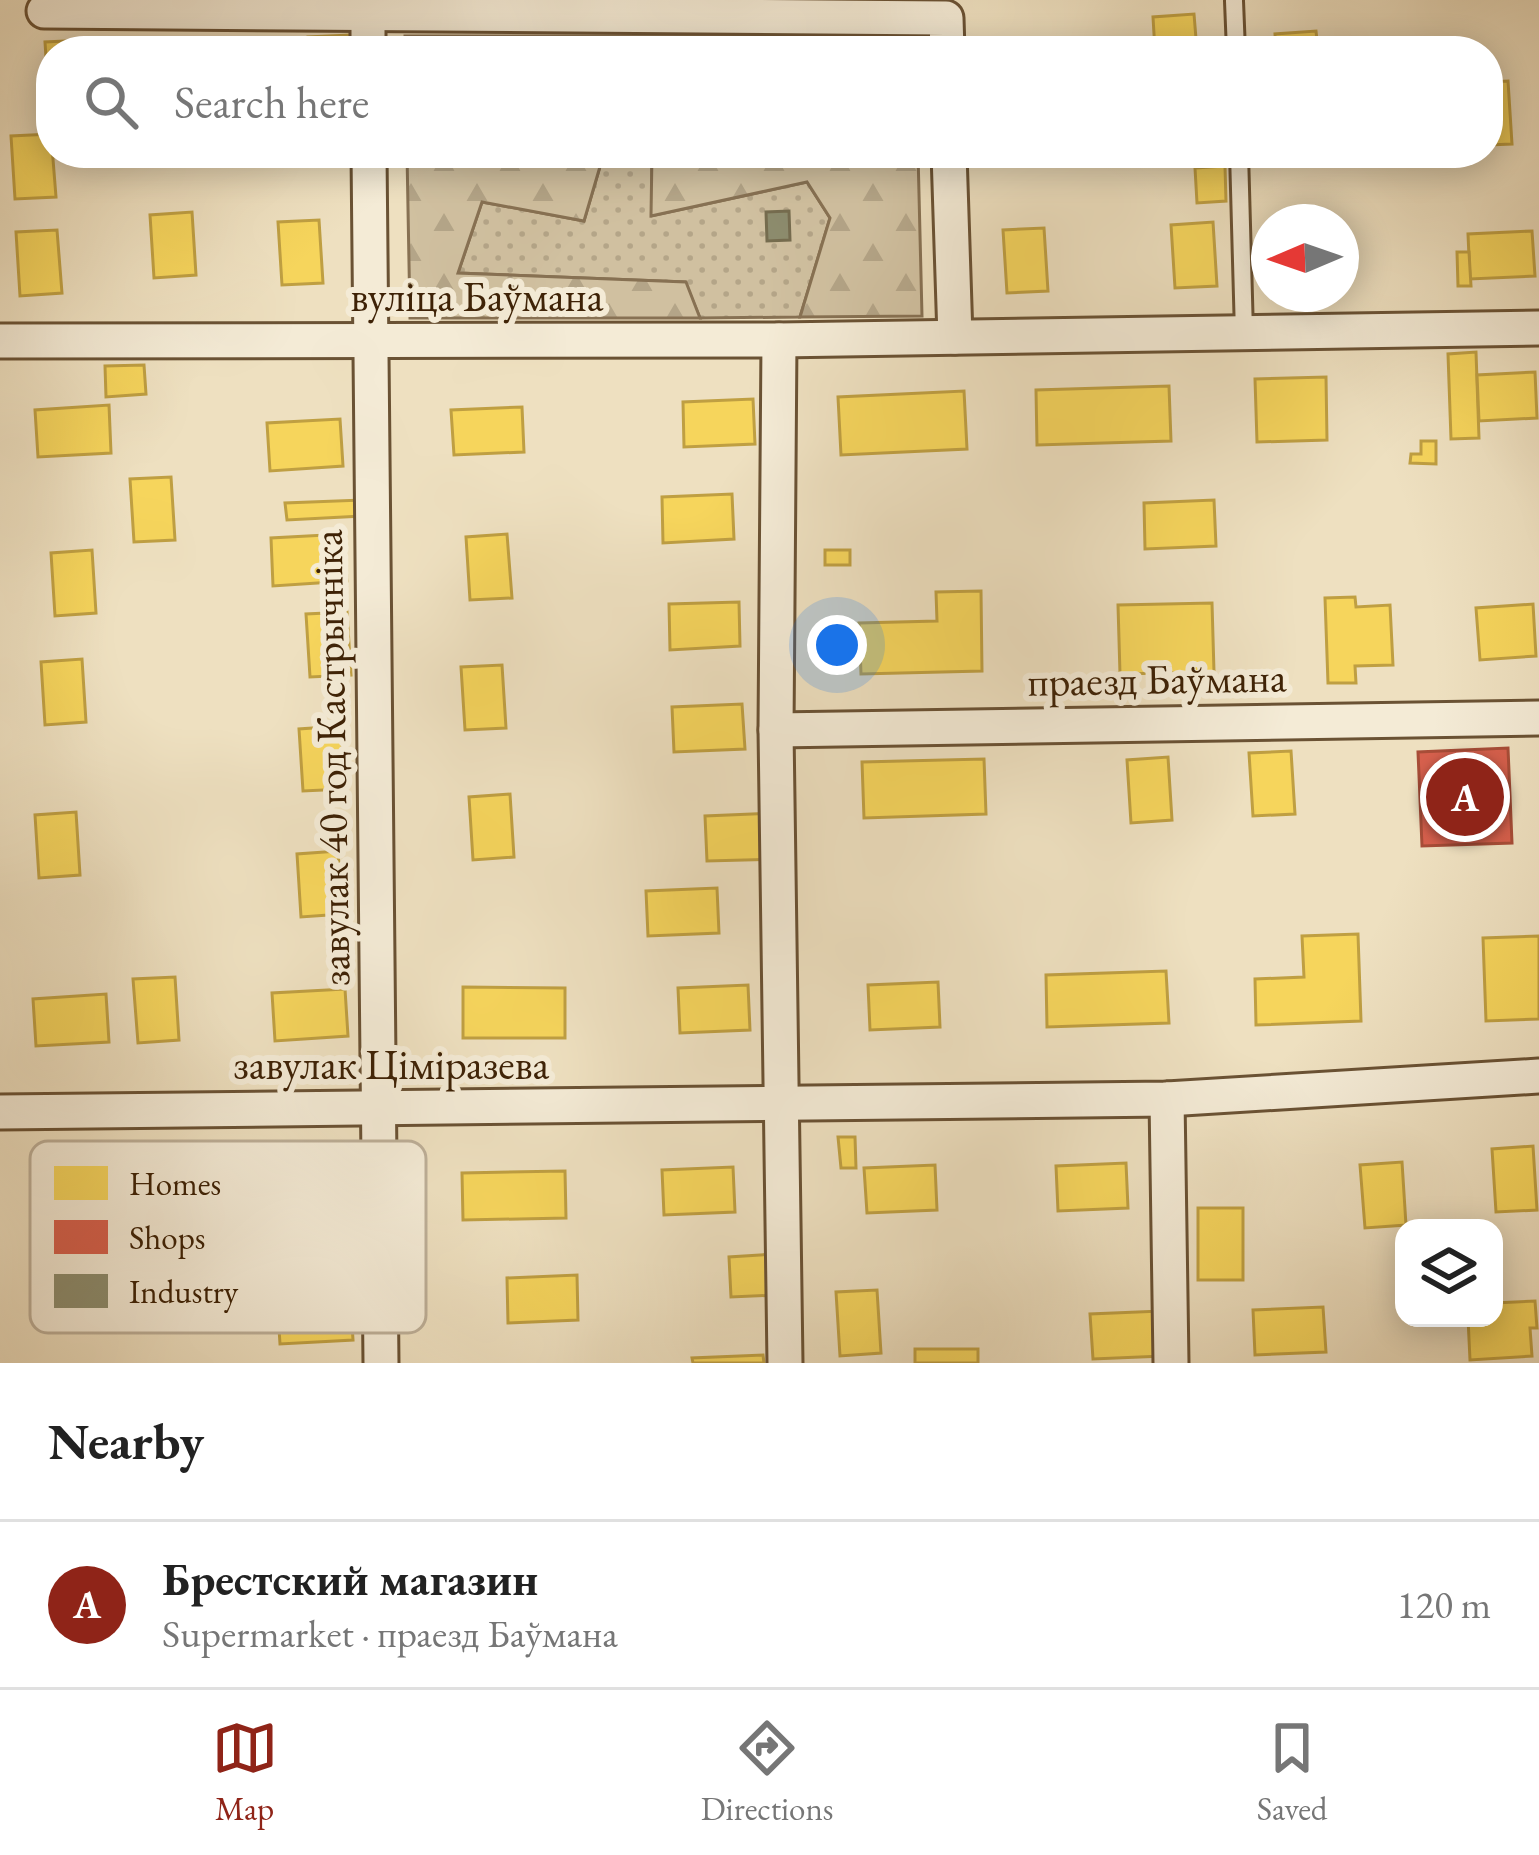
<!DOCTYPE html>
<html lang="en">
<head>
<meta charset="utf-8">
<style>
  :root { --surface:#fff; --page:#f6f6f6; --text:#222; --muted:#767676; --line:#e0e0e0; --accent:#8f2418 }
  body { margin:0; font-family:"EB Garamond",serif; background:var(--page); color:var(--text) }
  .controls { position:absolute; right:36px; bottom:36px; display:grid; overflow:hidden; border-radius:24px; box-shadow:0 6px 30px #0003 }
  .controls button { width:108px; height:108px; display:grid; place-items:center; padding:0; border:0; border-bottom:3px solid var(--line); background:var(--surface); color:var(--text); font:60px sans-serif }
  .compass { position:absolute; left:1251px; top:204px; width:108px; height:108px; border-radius:50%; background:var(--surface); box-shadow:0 6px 30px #0003; rotate:268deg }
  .you { position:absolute; left:837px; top:645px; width:42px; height:42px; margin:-30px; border:9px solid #fff; border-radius:50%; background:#1a73e8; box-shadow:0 0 0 18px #1a73e833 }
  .badge { display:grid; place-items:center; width:78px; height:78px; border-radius:50%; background:var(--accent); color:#fff; font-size:39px; font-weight:700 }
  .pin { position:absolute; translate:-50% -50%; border:6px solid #fff; box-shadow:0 3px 12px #0006 }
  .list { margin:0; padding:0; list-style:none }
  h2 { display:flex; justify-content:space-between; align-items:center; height:156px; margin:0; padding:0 48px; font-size:51px }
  h2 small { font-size:39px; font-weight:400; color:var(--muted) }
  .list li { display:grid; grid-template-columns:78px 1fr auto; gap:36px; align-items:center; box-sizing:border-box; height:168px; padding:0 48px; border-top:3px solid var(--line) }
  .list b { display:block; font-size:45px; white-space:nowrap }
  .list p { margin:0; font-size:39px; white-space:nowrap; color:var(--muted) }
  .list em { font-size:39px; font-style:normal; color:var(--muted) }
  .icon { flex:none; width:66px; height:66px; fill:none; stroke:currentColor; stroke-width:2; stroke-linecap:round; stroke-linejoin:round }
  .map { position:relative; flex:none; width:1539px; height:1363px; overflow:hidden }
  .search { position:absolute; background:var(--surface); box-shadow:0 6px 30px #0003; left:36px; right:36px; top:36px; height:132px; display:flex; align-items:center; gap:30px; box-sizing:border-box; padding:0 42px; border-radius:48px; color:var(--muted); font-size:45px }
  .sheet { height:324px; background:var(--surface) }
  nav { display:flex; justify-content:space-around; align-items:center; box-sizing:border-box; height:168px; border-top:3px solid var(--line); background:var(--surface); font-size:33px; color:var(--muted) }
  nav a { display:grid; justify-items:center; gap:6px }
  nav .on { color:var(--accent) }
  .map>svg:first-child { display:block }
</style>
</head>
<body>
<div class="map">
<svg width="1539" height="1363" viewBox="0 0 1539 1363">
  <defs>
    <pattern id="grass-dots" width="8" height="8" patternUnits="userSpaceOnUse" patternTransform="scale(3)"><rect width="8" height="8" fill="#d0c0a0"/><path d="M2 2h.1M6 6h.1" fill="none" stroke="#b4a588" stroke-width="1.8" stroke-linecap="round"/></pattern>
    <pattern id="forest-firs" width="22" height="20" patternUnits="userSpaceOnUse" patternTransform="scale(3)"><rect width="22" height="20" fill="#d0c0a0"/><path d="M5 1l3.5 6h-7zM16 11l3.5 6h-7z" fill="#b4a588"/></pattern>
  </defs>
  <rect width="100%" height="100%" fill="#eee0c0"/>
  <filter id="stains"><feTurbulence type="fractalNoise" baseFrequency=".00167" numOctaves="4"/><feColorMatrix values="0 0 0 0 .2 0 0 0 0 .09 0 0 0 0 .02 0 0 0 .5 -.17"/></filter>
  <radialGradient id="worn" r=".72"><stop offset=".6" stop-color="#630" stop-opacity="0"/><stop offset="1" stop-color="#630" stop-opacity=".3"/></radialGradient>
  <!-- grass -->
  <path fill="url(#grass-dots)" stroke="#877153" stroke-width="3" d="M604,153H652V216L807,182L830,218L800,317L700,318L685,282L458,273L482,202L584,221Z"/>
  <!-- forest -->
  <g fill="url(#forest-firs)" stroke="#877153" stroke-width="3">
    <rect x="405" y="36" width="510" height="15"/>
    <path d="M407,153H604L584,221L482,202L458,273L686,282L700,318H410Z"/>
    <path d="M652,153H918L922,316L800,317L830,218L807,182L651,216Z"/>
  </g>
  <!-- homes -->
  <g fill="#f6d55c" stroke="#bf9f42" stroke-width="3">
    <path d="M1194,14L1197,51H1155L1153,17Z"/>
    <path d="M1316,31L1318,51H1276L1275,34Z"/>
    <path d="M349,35L350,51H309L308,37Z"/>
    <path d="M86,40L87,51H51L49,105L45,42Z"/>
    <path d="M201,41L202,51H160V44Z"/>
    <path d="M1508,81L1512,144L1488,145V82Z"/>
    <path d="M51,134L56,197L15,199L11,136Z"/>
    <path d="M1225,166L1226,201L1197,203L1195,168Z"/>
    <path d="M1327,211L1328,222H1286L1285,213Z"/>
    <path d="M192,212L196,275L154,278L150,215Z"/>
    <path d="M319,220L323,283L282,285L278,222Z"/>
    <path d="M1213,222L1217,286L1175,288L1171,225Z"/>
    <path d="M1044,228L1048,291L1007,293L1003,230Z"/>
    <path d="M57,230L62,293L20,296L16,232Z"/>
    <path d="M1532,231L1535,276L1470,279L1468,234Z"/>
    <path d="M1457,252H1469L1471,286H1458Z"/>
    <path d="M1476,352L1479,438L1451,439L1448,354Z"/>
    <path d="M144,365L146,394L106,397L105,366Z"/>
    <path d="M1535,372L1537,418L1479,421L1477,375Z"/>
    <path d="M1326,377L1327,440L1257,442L1255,379Z"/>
    <path d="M1169,386L1171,441L1037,445L1036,390Z"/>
    <path d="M964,391L967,449L841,455L838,397Z"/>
    <path d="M753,399L755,444L684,447L683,402Z"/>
    <path d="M109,405L111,453L38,457L35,410Z"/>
    <path d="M522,407L524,452L454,455L451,410Z"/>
    <path d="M340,419L343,466L270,471L267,423Z"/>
    <path d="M1421,441H1436V464L1410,463L1411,454H1421Z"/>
    <path d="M171,477L175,540L134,542L130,479Z"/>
    <path d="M732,494L734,539L663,543L662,497Z"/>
    <path d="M362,500V516L287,520L285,503Z"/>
    <path d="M1214,500L1216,546L1145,549L1144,503Z"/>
    <path d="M344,534L347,581L273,586L271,538Z"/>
    <path d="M507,534L512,598L470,600L466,537Z"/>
    <path d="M92,550L96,613L55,616L51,553Z"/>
    <rect x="825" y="550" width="25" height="15"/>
    <path d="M981,591L982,671L861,674L859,623L937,621L936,592Z"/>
    <path d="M1355,597L1356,607L1390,605L1393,665L1355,666L1356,683H1328L1325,598Z"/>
    <path d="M739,602L740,646L670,650L669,604Z"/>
    <path d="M1212,603L1214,672L1120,674L1118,605Z"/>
    <path d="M1533,604L1536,656L1480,660L1476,608Z"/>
    <path d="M347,612L351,675L310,677L306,614Z"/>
    <path d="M82,659L86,722L45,725L41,662Z"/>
    <path d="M502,665L506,728L465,730L461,667Z"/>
    <path d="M742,704L745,749L674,752L672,707Z"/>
    <path d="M341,726L344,789L303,791L299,729Z"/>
    <path d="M1291,751L1295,814L1253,816L1249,753Z"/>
    <path d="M1168,757L1172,820L1131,823L1127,760Z"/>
    <path d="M984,759L986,814L864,818L862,762Z"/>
    <path d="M510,794L514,857L473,860L469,797Z"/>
    <path d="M76,812L80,875L39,878L35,815Z"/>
    <path d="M775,813L778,859L707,861L705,816Z"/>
    <path d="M338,851L342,914L301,917L297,854Z"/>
    <path d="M717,888L719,933L648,936L646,891Z"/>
    <path d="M1358,934L1361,1021L1256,1025L1255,979L1304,977L1302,936Z"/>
    <path d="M1539,936V1019L1486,1021L1483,938Z"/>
    <path d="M1166,971L1169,1023L1047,1027L1046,975Z"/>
    <path d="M175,977L179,1040L138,1043L133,979Z"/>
    <path d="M938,982L940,1027L870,1030L868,985Z"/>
    <path d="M748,985L750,1030L680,1033L678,988Z"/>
    <path d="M463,987L565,988V1038H463Z"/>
    <path d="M345,989L348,1036L275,1041L272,993Z"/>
    <path d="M106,994L109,1042L36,1046L33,999Z"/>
    <path d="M838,1137H855L856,1168H841Z"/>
    <path d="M1533,1146L1537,1210L1496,1212L1492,1149Z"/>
    <path d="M1402,1162L1406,1225L1365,1228L1360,1165Z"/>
    <path d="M1126,1163L1128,1208L1058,1211L1056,1166Z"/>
    <path d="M935,1165L937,1210L867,1213L864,1168Z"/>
    <path d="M733,1167L735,1212L664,1215L662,1170Z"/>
    <path d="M565,1171L566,1218L463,1220L462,1173Z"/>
    <rect x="1198" y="1208" width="45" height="72"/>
    <path d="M775,1254L777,1295L731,1297L729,1257Z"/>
    <path d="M577,1275L578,1320L508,1323L507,1278Z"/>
    <path d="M877,1290L881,1353L840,1356L836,1292Z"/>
    <path d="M350,1292L353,1340L280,1344L277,1297Z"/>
    <path d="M1535,1301L1537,1328H1530L1532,1356L1470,1360L1468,1318H1494V1303Z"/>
    <path d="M1323,1307L1326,1352L1255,1355L1253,1310Z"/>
    <path d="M1161,1311L1163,1356L1093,1359L1090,1314Z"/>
    <rect x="915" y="1349" width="63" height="14"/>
    <path d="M763,1355L764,1363H693L692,1358Z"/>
  </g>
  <!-- shops -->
  <path fill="#d6604d" stroke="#a84d38" stroke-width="3" d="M1508,748L1512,843L1422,846L1418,752Z"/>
  <!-- industry -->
  <path fill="#8c8c6e" stroke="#756c4f" stroke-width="3" d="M789,211L790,240L767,241L766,212Z"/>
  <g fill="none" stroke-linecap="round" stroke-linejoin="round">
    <!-- service casing -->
    <g stroke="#6a5234" stroke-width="22">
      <g id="service">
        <path d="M1234,1L1236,51"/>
        <path d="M1239,153L1244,333"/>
      </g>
    </g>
    <!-- minor casing -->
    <g stroke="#6a5234" stroke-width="39">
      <g id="minor">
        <path d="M44,11L946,18L947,51"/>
        <path d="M368,51V0"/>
        <path d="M369,153L381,1363"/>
        <path d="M949,153L955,337"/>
        <path d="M779,340L776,730L785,1363"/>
        <path d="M0,341L779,340L1539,328"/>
        <path d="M776,730L1539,718"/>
        <path d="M1167,1099L1171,1363"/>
        <path d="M0,1112L1167,1099L1539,1076"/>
      </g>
    </g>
    <!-- service -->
    <use href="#service" stroke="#f4ebd6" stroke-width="16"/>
    <!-- minor -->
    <use href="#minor" stroke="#f4ebd6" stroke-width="33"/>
  </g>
  <g text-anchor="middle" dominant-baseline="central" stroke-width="12" stroke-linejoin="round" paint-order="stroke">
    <!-- street labels -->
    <g font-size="42" fill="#3e2206" stroke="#f4ebd6">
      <text x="477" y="296">вуліца Баўмана</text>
      <text transform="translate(1157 679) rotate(-1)">праезд Баўмана</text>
      <text transform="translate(331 758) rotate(-91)">завулак 40 год Кастрычніка</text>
      <text x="391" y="1064">завулак Ціміразева</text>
    </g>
  </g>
  <!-- legend -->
  <rect x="30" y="1141" width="396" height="192" rx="18" fill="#f4ebd6" stroke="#bdaf98" stroke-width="3"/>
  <rect x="54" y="1166" width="54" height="34" fill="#f6d55c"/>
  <rect x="54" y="1220" width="54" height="34" fill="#d6604d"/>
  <rect x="54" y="1274" width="54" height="34" fill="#8c8c6e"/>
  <g font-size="33" fill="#3e2206">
    <text x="129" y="1195">Homes</text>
    <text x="129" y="1249">Shops</text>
    <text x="129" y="1303">Industry</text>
  </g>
  <rect width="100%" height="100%" filter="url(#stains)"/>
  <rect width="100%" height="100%" fill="url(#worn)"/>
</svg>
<div class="controls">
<button><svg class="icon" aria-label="layers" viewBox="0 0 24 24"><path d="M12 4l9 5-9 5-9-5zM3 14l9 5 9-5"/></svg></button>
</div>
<svg class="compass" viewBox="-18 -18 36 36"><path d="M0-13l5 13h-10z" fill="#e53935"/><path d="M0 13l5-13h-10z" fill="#767676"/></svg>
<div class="you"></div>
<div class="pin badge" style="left:1465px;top:797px">A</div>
<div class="search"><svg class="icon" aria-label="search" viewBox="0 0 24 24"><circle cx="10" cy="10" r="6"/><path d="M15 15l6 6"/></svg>Search here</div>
</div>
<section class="sheet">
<h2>Nearby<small></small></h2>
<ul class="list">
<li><span class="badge">A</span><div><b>Брестский магазин</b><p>Supermarket · праезд Баўмана</p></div><em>120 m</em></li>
</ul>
</section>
<nav>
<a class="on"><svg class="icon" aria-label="map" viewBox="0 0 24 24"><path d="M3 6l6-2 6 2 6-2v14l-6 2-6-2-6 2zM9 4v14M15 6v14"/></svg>Map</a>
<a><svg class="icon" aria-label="directions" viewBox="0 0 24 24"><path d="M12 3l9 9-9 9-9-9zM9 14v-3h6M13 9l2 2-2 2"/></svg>Directions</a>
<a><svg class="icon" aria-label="saved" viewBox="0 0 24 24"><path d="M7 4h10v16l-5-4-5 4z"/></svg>Saved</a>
</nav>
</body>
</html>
